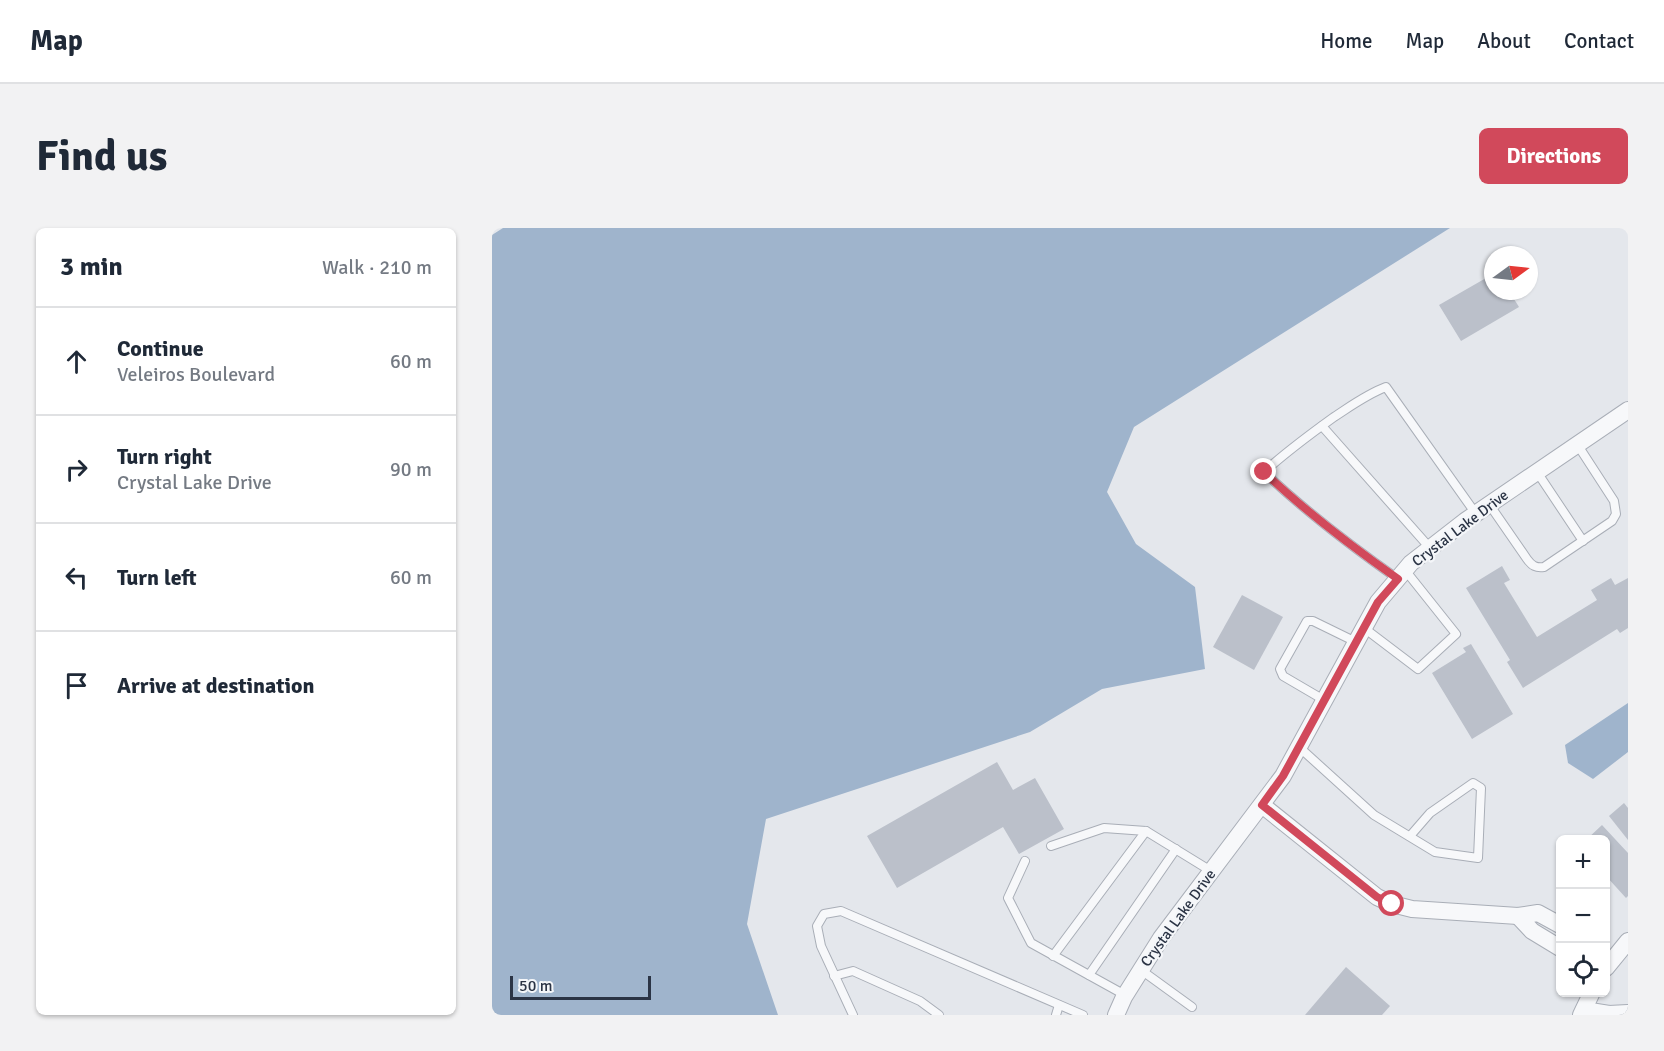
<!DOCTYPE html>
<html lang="en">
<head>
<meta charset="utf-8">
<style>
  :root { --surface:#fff; --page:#f2f2f3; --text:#1f2937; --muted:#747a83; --line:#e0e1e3; --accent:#d1495b }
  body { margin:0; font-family:Signika,sans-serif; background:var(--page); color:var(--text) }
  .controls { position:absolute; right:18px; bottom:18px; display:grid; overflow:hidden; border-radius:9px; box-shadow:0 2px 4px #0004 }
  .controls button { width:54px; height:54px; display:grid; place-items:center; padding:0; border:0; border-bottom:2px solid var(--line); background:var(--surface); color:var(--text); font:30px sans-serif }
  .compass { position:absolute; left:992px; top:18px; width:54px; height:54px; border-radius:50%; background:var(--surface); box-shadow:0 2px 4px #0004; rotate:75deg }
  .scale { position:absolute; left:18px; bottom:15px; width:141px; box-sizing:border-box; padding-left:6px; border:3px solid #2b3445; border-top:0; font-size:16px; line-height:21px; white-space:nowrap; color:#2b3445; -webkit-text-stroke:4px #f4f6f9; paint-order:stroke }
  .stop { position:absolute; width:18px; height:18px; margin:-14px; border:4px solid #d1495b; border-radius:50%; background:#fff }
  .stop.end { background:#d1495b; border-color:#fff; box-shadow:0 2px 6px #0008 }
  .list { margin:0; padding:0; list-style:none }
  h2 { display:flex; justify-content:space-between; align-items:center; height:78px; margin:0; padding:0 24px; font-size:26px }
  h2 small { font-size:20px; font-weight:400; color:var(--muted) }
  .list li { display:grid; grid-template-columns:39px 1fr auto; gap:18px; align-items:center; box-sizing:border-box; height:108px; padding:0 24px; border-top:2px solid var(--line) }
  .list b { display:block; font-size:22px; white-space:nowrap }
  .list p { margin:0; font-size:20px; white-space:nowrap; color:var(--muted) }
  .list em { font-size:20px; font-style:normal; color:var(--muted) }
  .icon { flex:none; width:33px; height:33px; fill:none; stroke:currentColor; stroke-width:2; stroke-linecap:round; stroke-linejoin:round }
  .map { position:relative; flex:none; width:1136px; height:787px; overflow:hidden; border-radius:9px }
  header { display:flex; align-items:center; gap:36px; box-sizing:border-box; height:84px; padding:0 30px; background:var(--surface); border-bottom:2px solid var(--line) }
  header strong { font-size:28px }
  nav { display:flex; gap:33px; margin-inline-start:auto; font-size:21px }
  .intro { display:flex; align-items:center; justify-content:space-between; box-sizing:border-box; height:144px; padding:0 36px }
  h1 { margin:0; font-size:42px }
  .button { padding:15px 27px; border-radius:9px; background:var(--accent); color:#fff; font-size:21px; font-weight:700 }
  main { display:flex; gap:36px; padding:0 36px }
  aside { flex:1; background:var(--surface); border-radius:9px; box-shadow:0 2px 4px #0004 }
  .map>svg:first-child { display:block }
</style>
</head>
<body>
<header>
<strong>Map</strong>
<nav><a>Home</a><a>Map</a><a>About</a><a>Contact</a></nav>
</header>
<div class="intro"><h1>Find us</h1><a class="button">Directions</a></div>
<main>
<aside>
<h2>3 min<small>Walk · 210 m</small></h2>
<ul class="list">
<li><svg class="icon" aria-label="ahead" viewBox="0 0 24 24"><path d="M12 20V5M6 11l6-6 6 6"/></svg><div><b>Continue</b><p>Veleiros Boulevard</p></div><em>60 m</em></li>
<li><svg class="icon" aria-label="right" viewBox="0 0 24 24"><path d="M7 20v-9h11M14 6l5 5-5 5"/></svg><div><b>Turn right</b><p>Crystal Lake Drive</p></div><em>90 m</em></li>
<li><svg class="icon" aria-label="left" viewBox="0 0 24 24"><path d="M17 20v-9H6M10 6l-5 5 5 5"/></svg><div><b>Turn left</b></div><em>60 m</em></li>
<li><svg class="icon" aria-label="arrive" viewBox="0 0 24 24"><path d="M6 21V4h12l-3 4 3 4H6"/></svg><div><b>Arrive at destination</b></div></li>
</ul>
</aside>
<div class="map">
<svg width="1136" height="787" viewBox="0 0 1136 787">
  <rect width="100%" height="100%" fill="#e4e7ec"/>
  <!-- water -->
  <g fill="#9fb4cc">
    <path d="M11,0H958L642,199L615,264L644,316L703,359L713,441L610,461L538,504L274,591L255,696L286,787H0V7Z"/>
    <path d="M1136,475V524L1101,551L1076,535L1073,517Z"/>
  </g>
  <!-- building -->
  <g fill="#bbc0ca">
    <path d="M1001,46V63H1017L1027,79L969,113L947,77Z"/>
    <path d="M1010,338L1018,352L1012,355L1045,409L1105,372L1099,362L1119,350L1123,357L1136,350V400L1128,405L1125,401L1031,460L1015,434L1018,432L974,360Z"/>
    <path d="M750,367L791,389L762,442L721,419Z"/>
    <path d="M979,416L1021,486L980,511L940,445L974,424L971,420Z"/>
    <path d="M505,534L521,562L543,550L572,601L527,626L511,599L405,660L375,608Z"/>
    <path d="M1132,575L1136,580V612L1117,588Z"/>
    <path d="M1110,597L1136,625V668L1134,670L1114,648V612H1094Z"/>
    <path d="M854,739L898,778L890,787H813Z"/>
  </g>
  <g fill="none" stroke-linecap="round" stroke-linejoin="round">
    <!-- lane casing -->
    <g stroke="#a9aeb7" stroke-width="10">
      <g id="lane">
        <path d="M830,198L938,320"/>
        <path d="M1045,244L1091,313"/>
        <path d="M997,276L1035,331C1040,338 1044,340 1052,339L1120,293L1124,286L1122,273L1085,216"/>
        <path d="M906,351C859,318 813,283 772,244C794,224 817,207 842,189C859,178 875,166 894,159L984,286"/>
        <path d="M872,400L926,441L964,406L913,342"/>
        <path d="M832,472L791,448L788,441L815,393H821L864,414"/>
        <path d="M807,519L882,587L943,624L986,630L989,560L981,555L938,585L918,608"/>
        <path d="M559,618L612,600L654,603L719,643"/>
        <path d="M533,633L516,670L539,715L633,767"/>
        <path d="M561,728L654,603"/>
        <path d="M649,742L700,779"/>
        <path d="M597,747L684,621"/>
        <path d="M342,748L361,743L428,773L447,787"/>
        <path d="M361,787L329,718L325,698L332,686L349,683L591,787"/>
        <path d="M564,787L567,777"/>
      </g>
    </g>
    <!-- street casing -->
    <g stroke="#a9aeb7" stroke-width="18">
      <g id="street">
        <path d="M770,577L885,669L900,676L920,681L1026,688"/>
        <path d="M1068,697L1046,685L1026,688L1040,703L1068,720"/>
        <path d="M1114,740L1136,713"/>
        <path d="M1092,782L1117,786L1136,785"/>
        <path d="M624,787L632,769L669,710L791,548L886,374L919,335L973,293L1136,182"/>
        <path d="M1089,787L1100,764"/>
      </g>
    </g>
    <!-- lane -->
    <use href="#lane" stroke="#f7f8fa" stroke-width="8"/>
    <!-- street -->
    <use href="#street" stroke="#f7f8fa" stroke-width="16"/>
  </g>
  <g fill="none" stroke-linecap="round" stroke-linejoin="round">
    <!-- route -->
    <path stroke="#d1495b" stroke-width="8" d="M772,244C813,283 859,318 906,351L886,374L791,548L770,577L885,669L900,676"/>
  </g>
  <g text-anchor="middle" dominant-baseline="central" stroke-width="4.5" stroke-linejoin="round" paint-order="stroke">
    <!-- street labels -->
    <g font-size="15" fill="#2b3445" stroke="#f4f6f9">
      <text transform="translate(968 300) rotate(-37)">Crystal Lake Drive</text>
      <text transform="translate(686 690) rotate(-54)">Crystal Lake Drive</text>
    </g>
  </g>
</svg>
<div class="controls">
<button>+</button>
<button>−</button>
<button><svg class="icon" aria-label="locate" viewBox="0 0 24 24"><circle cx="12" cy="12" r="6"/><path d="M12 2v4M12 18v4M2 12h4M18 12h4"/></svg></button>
</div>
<svg class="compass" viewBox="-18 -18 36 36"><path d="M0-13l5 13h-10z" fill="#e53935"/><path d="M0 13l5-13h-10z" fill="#747a83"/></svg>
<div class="scale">50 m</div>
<div class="stop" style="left:900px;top:676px"></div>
<div class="stop end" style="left:772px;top:244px"></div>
</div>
</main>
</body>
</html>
